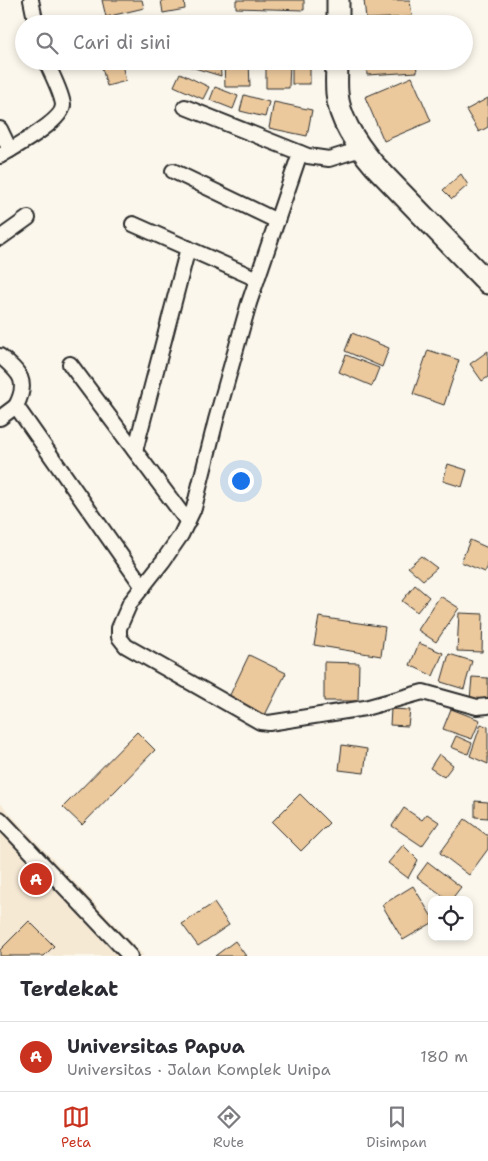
<!DOCTYPE html>
<html lang="id">
<head>
<meta charset="utf-8">
<style>
  :root { --surface:#fff; --page:#f7f7f7; --text:#2b2b33; --muted:#7c7c81; --line:#e1e1e2; --accent:#c8321e }
  body { margin:0; font-family:"Shantell Sans",sans-serif; background:var(--page); color:var(--text) }
  .controls { position:absolute; right:15px; bottom:15px; display:grid; overflow:hidden; border-radius:10px; box-shadow:0 2px 8px #0003 }
  .controls button { width:45px; height:45px; display:grid; place-items:center; padding:0; border:0; border-bottom:1px solid var(--line); background:var(--surface); color:var(--text); font:25px sans-serif }
  .you { position:absolute; left:240px; top:480px; width:18px; height:18px; margin:-12px; border:4px solid #fff; border-radius:50%; background:#1a73e8; box-shadow:0 0 0 8px #1a73e833 }
  .badge { display:grid; place-items:center; width:32px; height:32px; border-radius:50%; background:var(--accent); color:#fff; font-size:16px; font-weight:700 }
  .pin { position:absolute; translate:-50% -50%; border:2px solid #fff; box-shadow:0 1px 5px #0006 }
  .list { margin:0; padding:0; list-style:none }
  h2 { display:flex; justify-content:space-between; align-items:center; height:65px; margin:0; padding:0 20px; font-size:21px }
  h2 small { font-size:16px; font-weight:400; color:var(--muted) }
  .list li { display:grid; grid-template-columns:32px 1fr auto; gap:15px; align-items:center; box-sizing:border-box; height:70px; padding:0 20px; border-top:1px solid var(--line) }
  .list b { display:block; font-size:19px; white-space:nowrap }
  .list p { margin:0; font-size:16px; white-space:nowrap; color:var(--muted) }
  .list em { font-size:16px; font-style:normal; color:var(--muted) }
  .icon { flex:none; width:28px; height:28px; fill:none; stroke:currentColor; stroke-width:2; stroke-linecap:round; stroke-linejoin:round }
  .map { position:relative; flex:none; width:488px; height:956px; overflow:hidden }
  .search { position:absolute; background:var(--surface); box-shadow:0 2px 8px #0003; left:15px; right:15px; top:15px; height:55px; display:flex; align-items:center; gap:12px; box-sizing:border-box; padding:0 18px; border-radius:28px; color:var(--muted); font-size:19px }
  .sheet { height:135px; background:var(--surface) }
  nav { display:flex; justify-content:space-around; align-items:center; box-sizing:border-box; height:70px; border-top:1px solid var(--line); background:var(--surface); font-size:14px; color:var(--muted) }
  nav a { display:grid; justify-items:center; gap:2px }
  nav .on { color:var(--accent) }
  .map>svg:first-child { display:block }
</style>
</head>
<body>
<div class="map">
<svg width="488" height="956" viewBox="0 0 488 956">
  <rect width="100%" height="100%" fill="#fbf7ec"/>
  <filter id="ink" filterUnits="userSpaceOnUse"><feTurbulence type="fractalNoise" baseFrequency=".02" numOctaves="2"/><feDisplacementMap in="SourceGraphic" scale="10" xChannelSelector="R" yChannelSelector="G"/><feConvolveMatrix kernelMatrix="1 2 1 2 8 2 1 2 1" color-interpolation-filters="sRGB"/></filter>
  <g filter="url(#ink)">
    <!-- built -->
    <path fill="#f6e9d4" d="M0,803L144,956H0Z"/>
    <!-- building -->
    <g fill="#ecc99d" stroke="#2b2b2b">
      <path d="M102,0H142L144,8L106,17Z"/>
      <path d="M161,0H184L185,9L163,13Z"/>
      <path d="M236,0H304V10L236,8Z"/>
      <path d="M364,0H410L412,17L366,19Z"/>
      <path d="M408,21V24H372V22Z"/>
      <path d="M100,61H121L126,81L107,86Z"/>
      <path d="M188,61H220L221,76L188,66Z"/>
      <path d="M224,61H249L250,87H225Z"/>
      <path d="M266,61H290L289,88H266Z"/>
      <rect x="292" y="61" width="18" height="23"/>
      <path d="M366,61H416L417,72L367,75Z"/>
      <path d="M180,73L209,87L203,99L174,86Z"/>
      <path d="M412,77L431,121L384,141L365,97Z"/>
      <path d="M215,87L238,96L233,109L210,100Z"/>
      <path d="M244,95L269,102L265,117L240,111Z"/>
      <path d="M488,98V127L479,132L466,110Z"/>
      <path d="M274,102L312,110L307,136L269,128Z"/>
      <path d="M461,174L468,185L452,199L443,190Z"/>
      <path d="M352,333L389,348L382,367L345,351Z"/>
      <path d="M428,350L459,360L444,405L413,394Z"/>
      <path d="M488,351V377L482,381L470,364Z"/>
      <path d="M346,355L379,368L372,386L339,372Z"/>
      <path d="M448,464L467,470L462,487L443,481Z"/>
      <path d="M470,540L488,548V566L485,572L461,562Z"/>
      <path d="M421,556L437,568L423,580L408,567Z"/>
      <path d="M415,585L429,597L417,612L402,601Z"/>
      <path d="M440,596L459,608L436,642L418,630Z"/>
      <path d="M459,613L483,614L482,652L457,651Z"/>
      <path d="M319,617L385,627L381,656L314,645Z"/>
      <path d="M419,643L443,653L433,676L410,665Z"/>
      <path d="M449,654L472,661L464,689L441,682Z"/>
      <path d="M249,655L286,673L265,715L229,697Z"/>
      <path d="M324,662L359,663L358,701H324Z"/>
      <path d="M472,677L488,678V701L470,700Z"/>
      <path d="M391,709L410,710L408,726L390,725Z"/>
      <path d="M451,709L480,720L472,739L443,729Z"/>
      <path d="M481,724L488,727V764L470,756Z"/>
      <path d="M137,732L155,750L82,825L63,807Z"/>
      <path d="M456,736L472,743L468,754L451,747Z"/>
      <path d="M342,745L367,749L364,773L339,770Z"/>
      <path d="M439,754L453,765L444,777L430,768Z"/>
      <path d="M300,794L329,823L301,851L272,822Z"/>
      <path d="M475,801L488,802V818L475,817Z"/>
      <path d="M404,808L422,820L427,814L439,822L422,846L392,826Z"/>
      <path d="M465,819L488,836V849L469,875L440,853Z"/>
      <path d="M403,845L418,860L408,878L388,863Z"/>
      <path d="M428,862L461,887L451,900H449L417,877Z"/>
      <path d="M413,886L432,917V923L403,940L382,905Z"/>
      <path d="M214,903L229,925L198,946L182,924Z"/>
      <path d="M29,921L54,946L44,956H0V950Z"/>
      <path d="M235,941L246,956H215Z"/>
    </g>
    <g fill="none" stroke-linecap="round" stroke-linejoin="round">
      <!-- street casing -->
      <g stroke="#2b2b2b" stroke-width="18">
        <g id="street">
          <path d="M31,0L36,24"/>
          <path d="M185,107L308,156L329,159L361,149"/>
          <path d="M0,129L10,150"/>
          <path d="M300,153L249,303L216,420L194,508L181,535L163,561L130,603L119,628V637L126,646L260,722L269,723L365,708L423,692L477,707L488,706"/>
          <path d="M0,156C13,148 63,121 63,105C62,93 51,73 46,61"/>
          <path d="M173,171L277,221"/>
          <path d="M133,224L257,279"/>
          <path d="M0,238L28,218"/>
          <path d="M0,356C20,373 29,381 16,406"/>
          <path d="M70,364L188,522"/>
          <path d="M0,418L16,406L143,587"/>
          <path d="M135,451L188,248"/>
          <path d="M0,819L130,956"/>
        </g>
      </g>
      <!-- primary casing -->
      <g stroke="#2b2b2b" stroke-width="25">
        <g id="primary">
          <path d="M338,24V0"/>
          <path d="M337,61C337,72 336,82 337,93C339,120 357,145 374,165L488,283"/>
        </g>
      </g>
      <!-- street -->
      <use href="#street" stroke="#fbf7ec" stroke-width="14"/>
      <!-- primary -->
      <use href="#primary" stroke="#fbf7ec" stroke-width="21"/>
    </g>
  </g>
</svg>
<div class="controls">
<button><svg class="icon" aria-label="locate" viewBox="0 0 24 24"><circle cx="12" cy="12" r="6"/><path d="M12 2v4M12 18v4M2 12h4M18 12h4"/></svg></button>
</div>
<div class="you"></div>
<div class="pin badge" style="left:36px;top:879px">A</div>
<div class="search"><svg class="icon" aria-label="search" viewBox="0 0 24 24"><circle cx="10" cy="10" r="6"/><path d="M15 15l6 6"/></svg>Cari di sini</div>
</div>
<section class="sheet">
<h2>Terdekat<small></small></h2>
<ul class="list">
<li><span class="badge">A</span><div><b>Universitas Papua</b><p>Universitas · Jalan Komplek Unipa</p></div><em>180 m</em></li>
</ul>
</section>
<nav>
<a class="on"><svg class="icon" aria-label="map" viewBox="0 0 24 24"><path d="M3 6l6-2 6 2 6-2v14l-6 2-6-2-6 2zM9 4v14M15 6v14"/></svg>Peta</a>
<a><svg class="icon" aria-label="directions" viewBox="0 0 24 24"><path d="M12 3l9 9-9 9-9-9zM9 14v-3h6M13 9l2 2-2 2"/></svg>Rute</a>
<a><svg class="icon" aria-label="saved" viewBox="0 0 24 24"><path d="M7 4h10v16l-5-4-5 4z"/></svg>Disimpan</a>
</nav>
</body>
</html>
